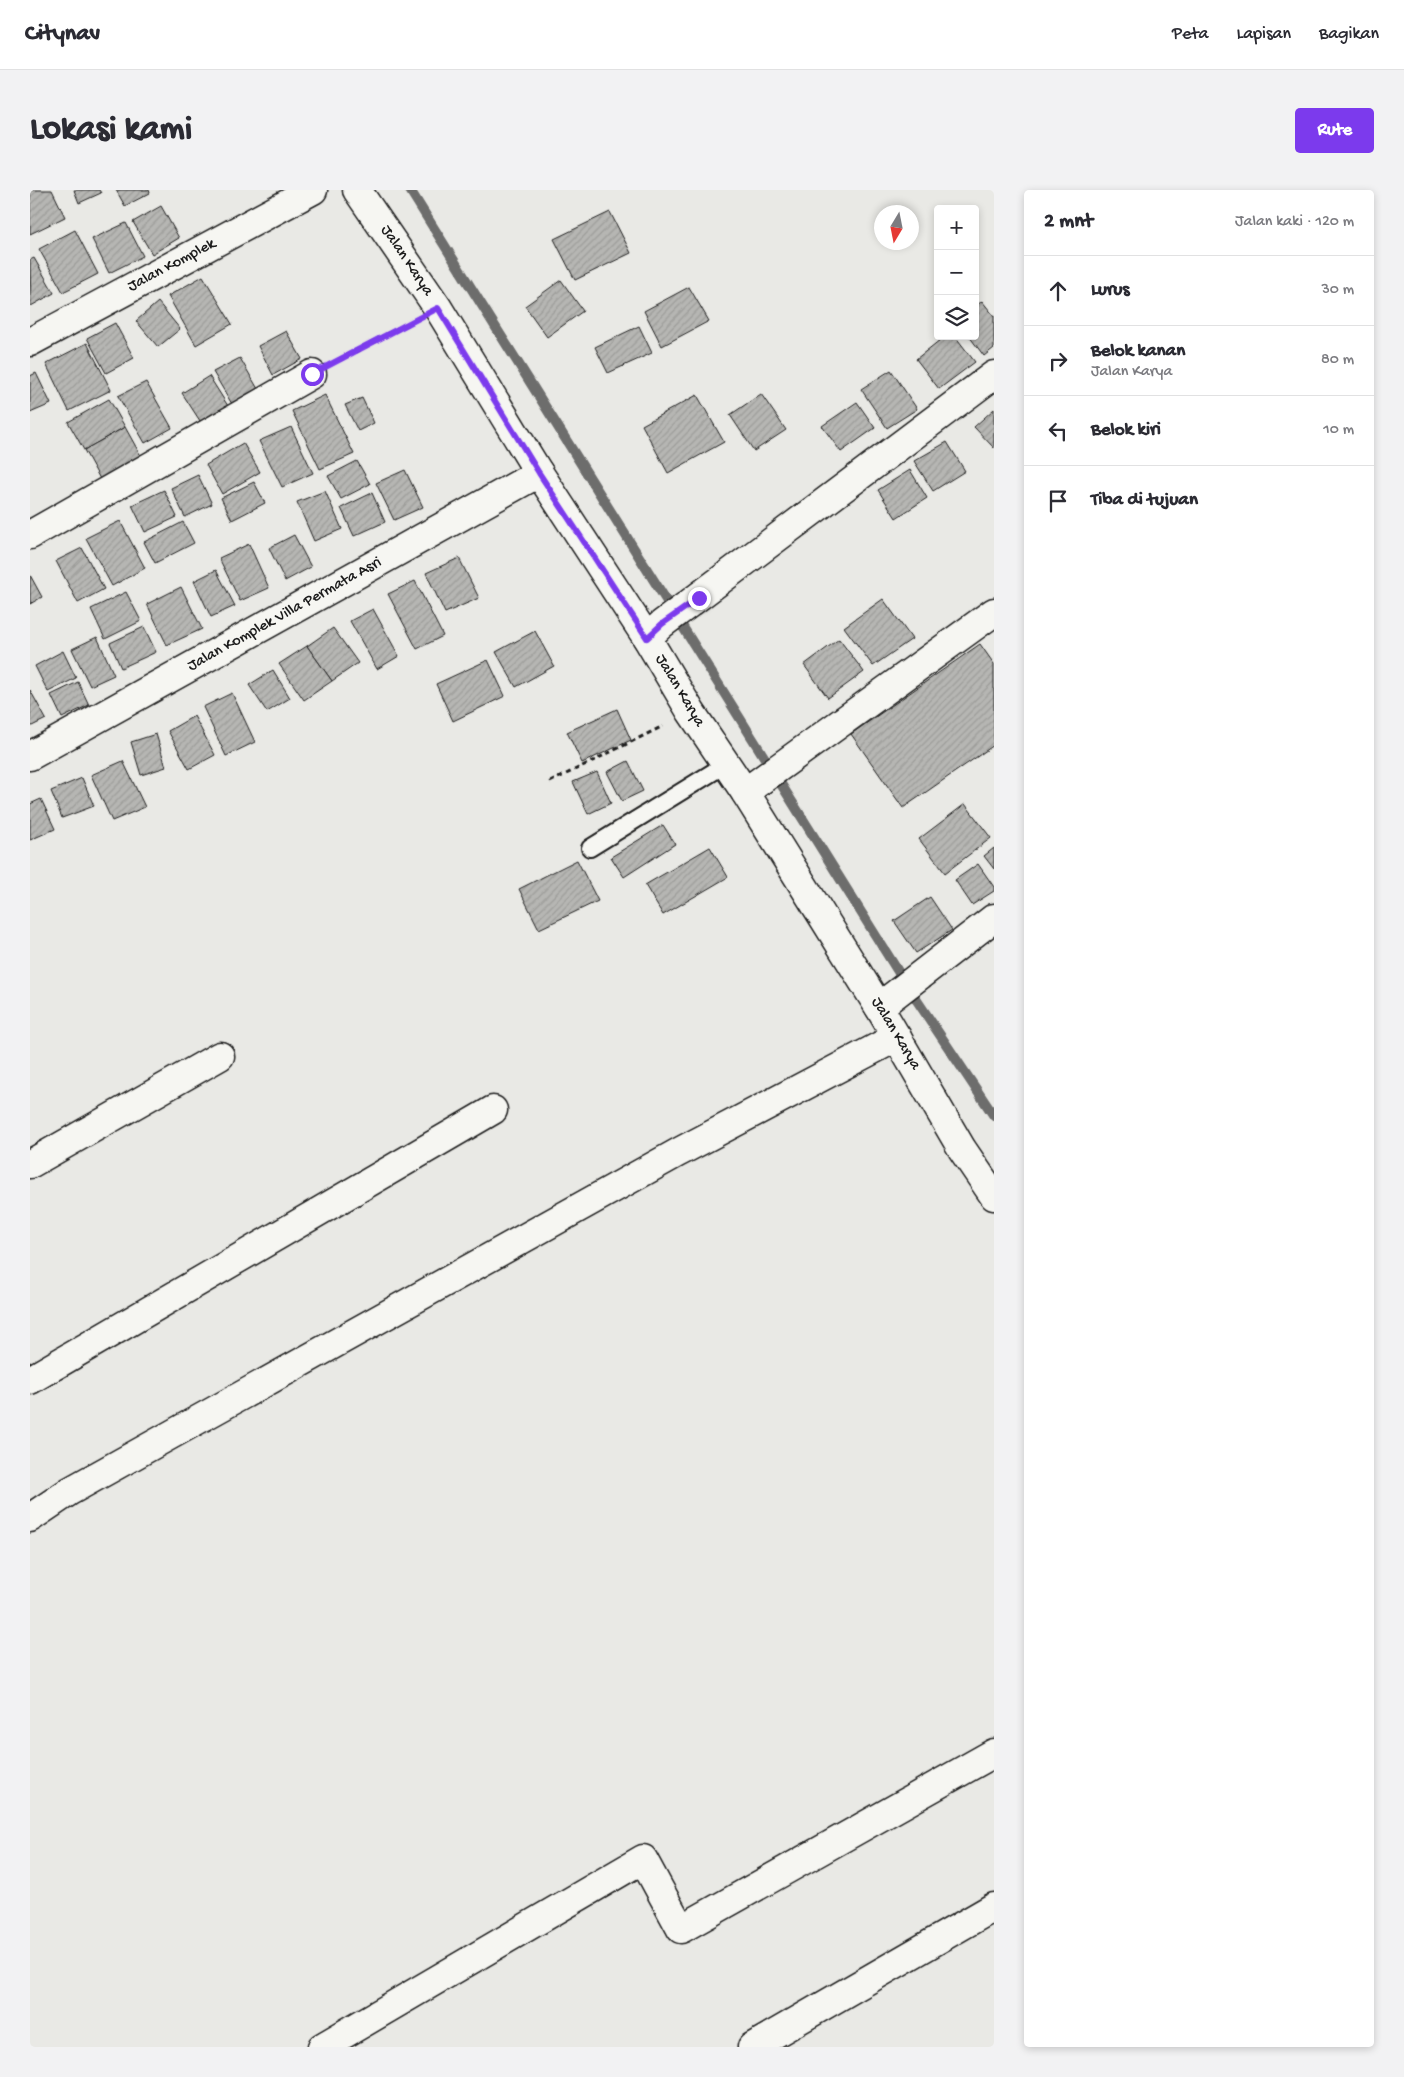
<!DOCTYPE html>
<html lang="id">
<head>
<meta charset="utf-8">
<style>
  :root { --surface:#fff; --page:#f2f2f3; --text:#2b2b33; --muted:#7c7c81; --line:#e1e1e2; --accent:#7c3aed }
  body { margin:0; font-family:"Gochi Hand",sans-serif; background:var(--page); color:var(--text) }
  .controls { position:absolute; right:15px; top:15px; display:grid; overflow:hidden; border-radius:5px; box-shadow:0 2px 8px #0003 }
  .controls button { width:45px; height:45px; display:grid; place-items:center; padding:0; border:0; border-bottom:1px solid var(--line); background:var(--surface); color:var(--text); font:25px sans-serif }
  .compass { position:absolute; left:844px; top:15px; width:45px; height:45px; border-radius:50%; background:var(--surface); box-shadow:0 2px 8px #0003; rotate:190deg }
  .stop { position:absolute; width:15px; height:15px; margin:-11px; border:4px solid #7c3aed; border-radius:50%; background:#fff }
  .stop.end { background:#7c3aed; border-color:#fff; box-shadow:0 1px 5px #0008 }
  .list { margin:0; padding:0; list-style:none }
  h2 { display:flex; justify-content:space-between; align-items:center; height:65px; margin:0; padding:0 20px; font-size:21px }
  h2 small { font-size:16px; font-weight:400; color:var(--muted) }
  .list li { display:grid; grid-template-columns:32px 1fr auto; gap:15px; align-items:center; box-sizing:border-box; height:70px; padding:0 20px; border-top:1px solid var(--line) }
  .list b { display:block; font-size:19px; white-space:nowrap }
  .list p { margin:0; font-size:16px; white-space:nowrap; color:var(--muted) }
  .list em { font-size:16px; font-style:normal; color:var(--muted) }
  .icon { flex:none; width:28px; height:28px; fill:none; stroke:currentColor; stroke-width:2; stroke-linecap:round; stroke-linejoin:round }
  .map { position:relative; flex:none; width:964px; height:1857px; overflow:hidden; border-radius:5px }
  header { display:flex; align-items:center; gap:30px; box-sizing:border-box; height:70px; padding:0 25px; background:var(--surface); border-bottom:1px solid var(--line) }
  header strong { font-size:24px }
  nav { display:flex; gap:28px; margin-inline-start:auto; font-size:18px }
  .intro { display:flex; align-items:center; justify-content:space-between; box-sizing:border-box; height:120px; padding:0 30px }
  h1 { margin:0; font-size:35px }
  .button { padding:12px 22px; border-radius:5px; background:var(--accent); color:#fff; font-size:18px; font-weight:700 }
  main { display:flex; gap:30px; padding:0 30px }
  aside { flex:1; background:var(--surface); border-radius:5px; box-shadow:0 2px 8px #0003 }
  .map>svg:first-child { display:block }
</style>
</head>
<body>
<header>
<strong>Citynav</strong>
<nav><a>Peta</a><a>Lapisan</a><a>Bagikan</a></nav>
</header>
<div class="intro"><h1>Lokasi kami</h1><a class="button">Rute</a></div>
<main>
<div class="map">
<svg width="964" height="1857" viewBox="0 0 964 1857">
  <defs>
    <pattern id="building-hatch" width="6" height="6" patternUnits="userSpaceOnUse" patternTransform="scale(1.25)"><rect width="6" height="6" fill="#b6b6b3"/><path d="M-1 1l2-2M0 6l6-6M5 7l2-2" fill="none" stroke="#9c9c99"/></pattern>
  </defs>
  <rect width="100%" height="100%" fill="#e9e9e5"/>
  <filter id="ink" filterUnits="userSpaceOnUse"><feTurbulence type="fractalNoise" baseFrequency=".02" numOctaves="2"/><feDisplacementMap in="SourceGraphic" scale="10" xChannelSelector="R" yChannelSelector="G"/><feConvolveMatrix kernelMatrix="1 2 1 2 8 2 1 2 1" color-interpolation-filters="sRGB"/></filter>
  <g filter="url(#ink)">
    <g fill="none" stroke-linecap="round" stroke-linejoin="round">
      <!-- stream -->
      <path stroke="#6d6d6c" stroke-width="10" d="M380,0L874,791L964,926"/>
    </g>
    <!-- building -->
    <g fill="url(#building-hatch)" stroke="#1c1c1c">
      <path d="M0,0H22L35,27L0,44Z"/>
      <path d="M44,0H69L71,3L49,13Z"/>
      <path d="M86,0H119L120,3L95,16Z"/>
      <path d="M131,16L149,48L122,64L103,32Z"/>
      <path d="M580,22L601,63L545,90L524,49Z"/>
      <path d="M96,33L113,66L79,83L62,49Z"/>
      <path d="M45,40L68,84L33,102L9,59Z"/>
      <path d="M4,68L24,103L1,116L0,70Z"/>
      <path d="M173,86L202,134L166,155L138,106Z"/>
      <path d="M531,90L553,121L517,147L495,116Z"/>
      <path d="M659,97L679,131L632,156L614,121Z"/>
      <path d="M952,111L964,126V158L954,166L939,146H945V117Z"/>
      <path d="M128,112L150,139L128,157L106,131Z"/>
      <path d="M85,133L104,168L76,183L57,148Z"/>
      <path d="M609,136L622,163L578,183L565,157Z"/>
      <path d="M256,141L272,169L243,185L228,156Z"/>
      <path d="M915,146H925L945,172L909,199L886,169Z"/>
      <path d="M57,153L81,200L39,221L16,174Z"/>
      <path d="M210,168L228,199L202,214L183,182Z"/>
      <path d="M861,180L887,219L857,238L831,199Z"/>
      <path d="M6,183L21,214L0,223V186Z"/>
      <path d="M179,186L198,216L172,234L152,203Z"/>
      <path d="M116,192L142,238L115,253L88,206Z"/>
      <path d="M731,204L756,240L724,261L700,225Z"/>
      <path d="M295,205L324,264L290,279L262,221Z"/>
      <path d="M667,205L694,252L638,283L612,235Z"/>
      <path d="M332,208L344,233L328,241L315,215Z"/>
      <path d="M79,209L95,237L54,260L38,232Z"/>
      <path d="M827,212L845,238L811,262L792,236Z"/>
      <path d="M964,219V258L944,237Z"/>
      <path d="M95,237L111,266L70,289L54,260Z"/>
      <path d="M261,237L283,283L252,297L229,251Z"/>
      <path d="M917,252L935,281L903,301L884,271Z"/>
      <path d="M213,253L230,282L192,304L176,275Z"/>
      <path d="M327,271L340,294L311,309L298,286Z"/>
      <path d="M375,280L393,317L364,330L346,293Z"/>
      <path d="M880,280L897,308L866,328L848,300Z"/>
      <path d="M168,285L182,314L155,327L141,298Z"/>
      <path d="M224,292L235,313L202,330L191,308Z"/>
      <path d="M134,300L147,327L115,342L102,315Z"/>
      <path d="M295,301L312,339L284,351L267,312Z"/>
      <path d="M342,303L355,332L324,346L311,318Z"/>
      <path d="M90,331L115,378L82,396L56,348Z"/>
      <path d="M153,332L164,353L125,373L114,352Z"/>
      <path d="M264,345L281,377L255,391L239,358Z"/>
      <path d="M219,354L239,398L210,411L189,368Z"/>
      <path d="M52,358L74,399L48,413L26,371Z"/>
      <path d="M429,368L449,408L415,423L396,383Z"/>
      <path d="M186,380L205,416L181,427L164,391Z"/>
      <path d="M0,385L12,407L0,414Z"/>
      <path d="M385,391L413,446L387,459L358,404Z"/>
      <path d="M151,397L172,439L137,455L117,414Z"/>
      <path d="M96,402L111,431L75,449L61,419Z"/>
      <path d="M853,409L882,449L843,476L814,437Z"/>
      <path d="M343,419L369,466L347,479L320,431Z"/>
      <path d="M114,437L126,462L91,478L80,453Z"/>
      <path d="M303,438L328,473L302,491L277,456Z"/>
      <path d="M505,441L524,476L486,497L466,462Z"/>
      <path d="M67,447L84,485L60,496L42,459Z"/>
      <path d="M809,449L834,482L798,508L774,475Z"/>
      <path d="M950,454L964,474V555L873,618L821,544Z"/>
      <path d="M277,456L302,491L274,510L249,474Z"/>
      <path d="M33,461L46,488L18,502L5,476Z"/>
      <path d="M458,470L475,506L423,531L406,494Z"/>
      <path d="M243,480L260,508L237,522L219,495Z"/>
      <path d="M48,492L59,515L32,528L21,505Z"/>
      <path d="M0,500L16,529L0,537Z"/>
      <path d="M202,503L225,552L196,566L173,517Z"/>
      <path d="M587,519L601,550L552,573L537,542Z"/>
      <path d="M164,526L185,565L159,579L138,541Z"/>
      <path d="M126,544L136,577L111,585L101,552Z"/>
      <path d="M93,571L115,617L82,631L61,585Z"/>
      <path d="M598,571L613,601L592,611L577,582Z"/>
      <path d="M567,582L581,613L558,624L543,592Z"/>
      <path d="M52,588L64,616L32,628L21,601Z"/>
      <path d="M11,609L25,639L0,650V614Z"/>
      <path d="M935,614L961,648L915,683L889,649Z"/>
      <path d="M633,635L645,654L594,687L581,667Z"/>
      <path d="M680,657L698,687L633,725L615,695Z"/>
      <path d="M964,658V679L954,666Z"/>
      <path d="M547,670L568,711L509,739L489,699Z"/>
      <path d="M948,674L964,697V701L942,715L925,690Z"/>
      <path d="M900,707L922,740L886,763L864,731Z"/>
    </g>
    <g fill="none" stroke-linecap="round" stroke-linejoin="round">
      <!-- lane casing -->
      <g stroke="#1c1c1c" stroke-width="20">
        <path id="lane" d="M560,658L696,574"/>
      </g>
      <!-- street casing -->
      <g stroke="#1c1c1c" stroke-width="31">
        <g id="street">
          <path d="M0,152L283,0"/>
          <path d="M0,345L282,184"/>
          <path d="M617,448L632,434L964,185"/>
          <path d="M0,566L509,283"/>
          <path d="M715,602L964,422"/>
          <path d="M849,817L964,728"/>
          <path d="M0,974L190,866"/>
          <path d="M0,1190L463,920"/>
          <path d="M0,1328L40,1301L649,962L867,847"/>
          <path d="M292,1857L613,1669L651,1739L964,1563"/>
          <path d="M722,1857L964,1717"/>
        </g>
      </g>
      <!-- secondary casing -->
      <g stroke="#1c1c1c" stroke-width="31">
        <path id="secondary" d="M327,0L408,118L509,283L617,448L661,522L715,602L849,817L932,959L964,1006"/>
      </g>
      <!-- path -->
      <g stroke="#1c1c1c" stroke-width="3" stroke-dasharray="5 4" stroke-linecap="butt">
        <path d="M309,170L381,132"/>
        <path d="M520,592L633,536"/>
      </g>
      <!-- lane -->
      <use href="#lane" stroke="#f6f6f2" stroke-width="16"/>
      <!-- street -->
      <use href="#street" stroke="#f6f6f2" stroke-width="28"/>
      <!-- secondary -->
      <use href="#secondary" stroke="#f6f6f2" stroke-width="28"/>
    </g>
  </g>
  <g fill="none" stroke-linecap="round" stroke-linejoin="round" filter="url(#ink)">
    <!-- route -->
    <path stroke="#7c3aed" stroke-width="6" d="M282,184L408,118L509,283L617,448L632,434L669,408"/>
  </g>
  <g text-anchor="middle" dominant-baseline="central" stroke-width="4" stroke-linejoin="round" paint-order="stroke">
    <!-- street labels -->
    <g font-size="16" fill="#1c1c1c" stroke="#f6f6f2">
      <text transform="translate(376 71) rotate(56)">Jalan Karya</text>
      <text transform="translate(142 76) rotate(-28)">Jalan Komplek</text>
      <text transform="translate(255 425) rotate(-29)">Jalan Komplek Villa Permata Asri</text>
      <text transform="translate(649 501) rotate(59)">Jalan Karya</text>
      <text transform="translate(865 844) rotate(59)">Jalan Karya</text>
    </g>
  </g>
</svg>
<div class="controls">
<button>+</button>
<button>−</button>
<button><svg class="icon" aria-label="layers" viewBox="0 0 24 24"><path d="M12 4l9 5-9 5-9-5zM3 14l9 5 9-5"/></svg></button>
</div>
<svg class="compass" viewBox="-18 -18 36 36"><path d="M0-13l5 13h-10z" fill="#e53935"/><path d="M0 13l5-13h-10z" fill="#7c7c81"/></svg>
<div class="stop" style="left:282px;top:184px"></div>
<div class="stop end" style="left:669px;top:408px"></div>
</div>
<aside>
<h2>2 mnt<small>Jalan kaki · 120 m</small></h2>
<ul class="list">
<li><svg class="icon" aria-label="ahead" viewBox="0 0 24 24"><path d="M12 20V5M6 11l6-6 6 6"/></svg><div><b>Lurus</b></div><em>30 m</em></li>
<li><svg class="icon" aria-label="right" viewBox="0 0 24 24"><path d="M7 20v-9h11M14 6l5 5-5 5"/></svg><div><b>Belok kanan</b><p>Jalan Karya</p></div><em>80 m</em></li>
<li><svg class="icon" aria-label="left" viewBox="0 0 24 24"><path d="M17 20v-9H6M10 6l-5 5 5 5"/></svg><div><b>Belok kiri</b></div><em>10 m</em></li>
<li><svg class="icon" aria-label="arrive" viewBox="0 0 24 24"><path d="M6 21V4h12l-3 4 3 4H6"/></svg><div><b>Tiba di tujuan</b></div></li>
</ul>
</aside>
</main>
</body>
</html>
